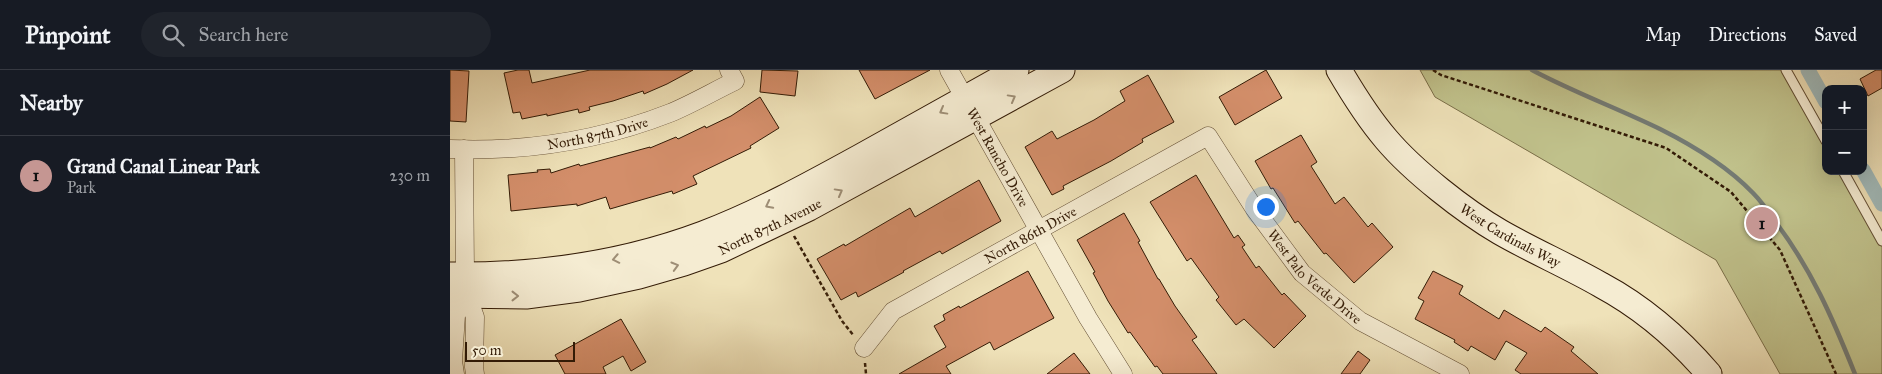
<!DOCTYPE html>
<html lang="en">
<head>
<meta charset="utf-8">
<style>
  :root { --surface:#171b24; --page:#20242c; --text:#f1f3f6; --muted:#9ea1a6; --line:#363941; --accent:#c59692 }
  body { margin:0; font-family:"IM FELL Great Primer",serif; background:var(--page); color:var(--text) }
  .controls { position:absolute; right:15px; top:15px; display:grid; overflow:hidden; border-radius:10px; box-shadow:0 5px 20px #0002 }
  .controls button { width:45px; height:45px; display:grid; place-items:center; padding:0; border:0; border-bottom:1px solid var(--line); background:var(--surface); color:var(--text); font:25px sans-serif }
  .scale { position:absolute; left:15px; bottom:12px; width:110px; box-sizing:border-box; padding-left:5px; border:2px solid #331b06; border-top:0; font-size:14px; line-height:18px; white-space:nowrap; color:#331b06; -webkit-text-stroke:4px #f5ecd2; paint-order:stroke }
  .you { position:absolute; left:815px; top:136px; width:18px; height:18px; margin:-12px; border:4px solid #fff; border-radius:50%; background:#1a73e8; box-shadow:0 0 0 8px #1a73e833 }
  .badge { display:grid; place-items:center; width:32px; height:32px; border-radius:50%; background:var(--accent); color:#111; font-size:16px; font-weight:700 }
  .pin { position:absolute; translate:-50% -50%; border:2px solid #fff; box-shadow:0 1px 5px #0006 }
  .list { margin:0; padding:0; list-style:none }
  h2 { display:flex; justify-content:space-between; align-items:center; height:65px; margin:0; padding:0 20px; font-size:21px }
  h2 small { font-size:16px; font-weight:400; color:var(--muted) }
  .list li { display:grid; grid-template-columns:32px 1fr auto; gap:15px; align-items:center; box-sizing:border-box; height:80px; padding:0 20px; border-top:1px solid var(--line) }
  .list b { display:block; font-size:19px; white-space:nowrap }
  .list p { margin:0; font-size:16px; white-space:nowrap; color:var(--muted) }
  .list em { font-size:16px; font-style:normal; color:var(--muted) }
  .icon { flex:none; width:28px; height:28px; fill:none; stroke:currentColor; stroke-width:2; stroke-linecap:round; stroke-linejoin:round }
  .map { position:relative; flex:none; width:1432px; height:304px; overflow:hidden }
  header { display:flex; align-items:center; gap:30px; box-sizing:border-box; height:70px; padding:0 25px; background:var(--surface); border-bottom:1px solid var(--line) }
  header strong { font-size:24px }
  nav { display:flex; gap:28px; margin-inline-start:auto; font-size:18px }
  .search { width:350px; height:45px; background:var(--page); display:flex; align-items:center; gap:12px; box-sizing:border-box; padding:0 18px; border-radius:28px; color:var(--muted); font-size:19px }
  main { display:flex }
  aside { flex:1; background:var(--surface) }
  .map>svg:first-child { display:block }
</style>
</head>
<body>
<header>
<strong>Pinpoint</strong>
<div class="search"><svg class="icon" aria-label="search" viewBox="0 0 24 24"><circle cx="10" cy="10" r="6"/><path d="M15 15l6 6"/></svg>Search here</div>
<nav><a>Map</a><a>Directions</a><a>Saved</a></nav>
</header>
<main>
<aside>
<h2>Nearby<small></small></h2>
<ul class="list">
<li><span class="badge">1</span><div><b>Grand Canal Linear Park</b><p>Park</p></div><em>230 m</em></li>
</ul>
</aside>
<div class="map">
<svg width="1432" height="304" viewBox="0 0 1432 304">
  <rect width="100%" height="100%" fill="#efe2b9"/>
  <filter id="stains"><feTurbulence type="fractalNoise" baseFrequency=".004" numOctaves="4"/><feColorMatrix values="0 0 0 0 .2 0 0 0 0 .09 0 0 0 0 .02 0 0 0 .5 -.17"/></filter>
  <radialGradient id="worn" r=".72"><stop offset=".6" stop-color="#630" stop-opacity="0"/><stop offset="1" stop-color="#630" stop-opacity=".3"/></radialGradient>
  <!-- green -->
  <path fill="#c0c18b" stroke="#7a6e48" d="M970,0H1336L1376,71V101H1393L1432,171V304H1330L1266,190L985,27Z"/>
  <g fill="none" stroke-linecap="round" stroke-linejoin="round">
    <!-- stream -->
    <path stroke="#747a73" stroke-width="4.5" d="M1082,0C1123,22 1167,38 1210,59C1242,75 1278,97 1303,123C1311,131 1318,141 1324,150C1361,198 1383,249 1405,304"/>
    <!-- canal -->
    <g stroke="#a0babb" stroke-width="15">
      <path d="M1358,0L1376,32"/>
      <path d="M1413,100L1432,134"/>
    </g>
  </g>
  <!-- building -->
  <g fill="#d38e6a" stroke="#331b06">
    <path d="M0,0L19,1L16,52L0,51Z"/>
    <path d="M68,0H79L82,13L140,0H243L217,14L194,24L193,21L163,31L139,37L140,40L129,43L128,39L97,46V44L72,49L70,42L63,43L54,3Z"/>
    <path d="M312,0L348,1L345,26L310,22Z"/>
    <path d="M409,0H480L425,29Z"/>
    <path d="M816,0L832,28L785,55L769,27Z"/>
    <path d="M1426,0H1432V18L1418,26L1410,9Z"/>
    <path d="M698,5L724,52L692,69L693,72L661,91L613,116L614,119L602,125L575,77L602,61L607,69L644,50L675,31L670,21Z"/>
    <path d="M310,27L329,58L300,76L301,78L243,106L247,114L223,124L222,121L160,139L156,127L127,136V134L61,141L58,105L88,102L87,100L100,99L101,103L129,94L130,96L200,77V78L226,67L228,69L255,56L256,58L281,46Z"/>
    <path d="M851,65L867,92L861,96L885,134L894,127L918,157L922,153L943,177L904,213L876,183L874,184L848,151L845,153L823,118L821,119L805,91Z"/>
    <path d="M746,105L784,168L788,165L795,175L792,177L806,198L809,196L832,225L834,223L856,246L824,278L794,249L786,255L766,230L769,227L741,188L737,191L700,132Z"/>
    <path d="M529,110L551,151L492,184L490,181L453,201L454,202L408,227L406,222L391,230L367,189L394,174L395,176L460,138L465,147Z"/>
    <path d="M674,143L690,171L688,172L708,209H709L725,236L747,267L742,270L767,304H713L707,296L705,297L680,262L678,263L658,231L643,203L645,202L627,170Z"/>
    <path d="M578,201L604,248L544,280L540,272L496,296L501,304H449L496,277L484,256L495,250L493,245L509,236L510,238Z"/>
    <path d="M983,201L1013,216L1009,224L1049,249L1054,240L1091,262L1095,257L1124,277L1121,281L1148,304H1071L1065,300L1077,283L1056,271L1045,290L1021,276L1018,281L1004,272L1005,270L965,249L974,231L968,228Z"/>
    <path d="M171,249L196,292L181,301L173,286L153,297L156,304H115L105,285Z"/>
    <path d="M908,281L920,290L910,304H891Z"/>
    <path d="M624,283L640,304H597Z"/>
  </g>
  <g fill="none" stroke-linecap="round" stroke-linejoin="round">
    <!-- lane casing -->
    <g stroke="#624d33" stroke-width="11">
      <g id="lane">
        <path d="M1336,0L1376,71"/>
        <path d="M1393,101L1432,171"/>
      </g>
    </g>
    <!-- street casing -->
    <g stroke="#624d33" stroke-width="19">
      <g id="street">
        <path id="s1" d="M499,0L638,248L673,304"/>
        <path id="s2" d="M0,79C75,82 151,70 220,43C242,34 264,21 285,11L279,0"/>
        <path d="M14,79L15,205L17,225L25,247L24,297L25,304"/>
        <path id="s3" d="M414,278L443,241L758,66L804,138L852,203L910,251L1010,304"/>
        <path d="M5,304L3,291L6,245L17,225"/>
      </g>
    </g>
    <!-- secondary casing -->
    <g stroke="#331b06" stroke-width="27">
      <g id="secondary">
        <path id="s4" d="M889,0C903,24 918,48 936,69C963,101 1014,141 1050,162C1083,181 1118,196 1151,215C1192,237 1229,269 1259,304"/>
        <path d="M0,205C86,206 173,194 253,164C308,143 359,115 410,87C462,58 514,29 566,0"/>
        <path id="s5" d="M0,225L76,226L129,219L189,206L234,193L271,180L359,138L612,0"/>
      </g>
    </g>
    <!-- path -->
    <g stroke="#331b06" stroke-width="2.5" stroke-dasharray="4 2.5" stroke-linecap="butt">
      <path d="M983,0L991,5L1216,78L1281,122L1330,180L1386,304"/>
      <path d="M344,166L392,251L404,266"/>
      <path d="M415,293L416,304"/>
    </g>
    <!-- lane -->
    <use href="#lane" stroke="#f5ecd2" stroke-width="9"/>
    <!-- street -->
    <use href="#street" stroke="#f5ecd2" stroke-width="18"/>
    <!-- secondary -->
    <use href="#secondary" stroke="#f5ecd2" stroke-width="25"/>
  </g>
  <!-- one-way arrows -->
  <defs><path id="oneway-chevron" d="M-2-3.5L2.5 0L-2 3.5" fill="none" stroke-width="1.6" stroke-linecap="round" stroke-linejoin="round" transform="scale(1.25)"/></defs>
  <g stroke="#9e8e76">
    <use href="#oneway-chevron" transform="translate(562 28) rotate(-29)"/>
    <use href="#oneway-chevron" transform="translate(493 41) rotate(151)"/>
    <use href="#oneway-chevron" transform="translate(389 122) rotate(-29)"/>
    <use href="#oneway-chevron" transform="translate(319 135) rotate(153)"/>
    <use href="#oneway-chevron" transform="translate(166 189) rotate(169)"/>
    <use href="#oneway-chevron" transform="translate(225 196) rotate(-16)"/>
    <use href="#oneway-chevron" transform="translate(65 226)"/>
  </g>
  <g text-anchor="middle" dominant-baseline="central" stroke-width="4" stroke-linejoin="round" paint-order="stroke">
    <!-- street labels -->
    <g font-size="14" fill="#331b06" stroke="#f5ecd2">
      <text stroke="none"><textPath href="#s2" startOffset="149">North 87th Drive</textPath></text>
      <text stroke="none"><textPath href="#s1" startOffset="100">West Rancho Drive</textPath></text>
      <text stroke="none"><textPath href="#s5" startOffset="331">North 87th Avenue</textPath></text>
      <text stroke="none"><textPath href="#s4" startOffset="242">West Cardinals Way</textPath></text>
      <text stroke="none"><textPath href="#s3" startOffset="204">North 86th Drive</textPath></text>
      <text stroke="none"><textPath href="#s3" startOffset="585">West Palo Verde Drive</textPath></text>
    </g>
  </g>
  <rect width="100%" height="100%" filter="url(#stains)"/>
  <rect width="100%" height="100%" fill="url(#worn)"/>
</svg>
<div class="controls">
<button>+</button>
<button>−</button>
</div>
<div class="scale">50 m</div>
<div class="you"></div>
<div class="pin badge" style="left:1312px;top:153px">1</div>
</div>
</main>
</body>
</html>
